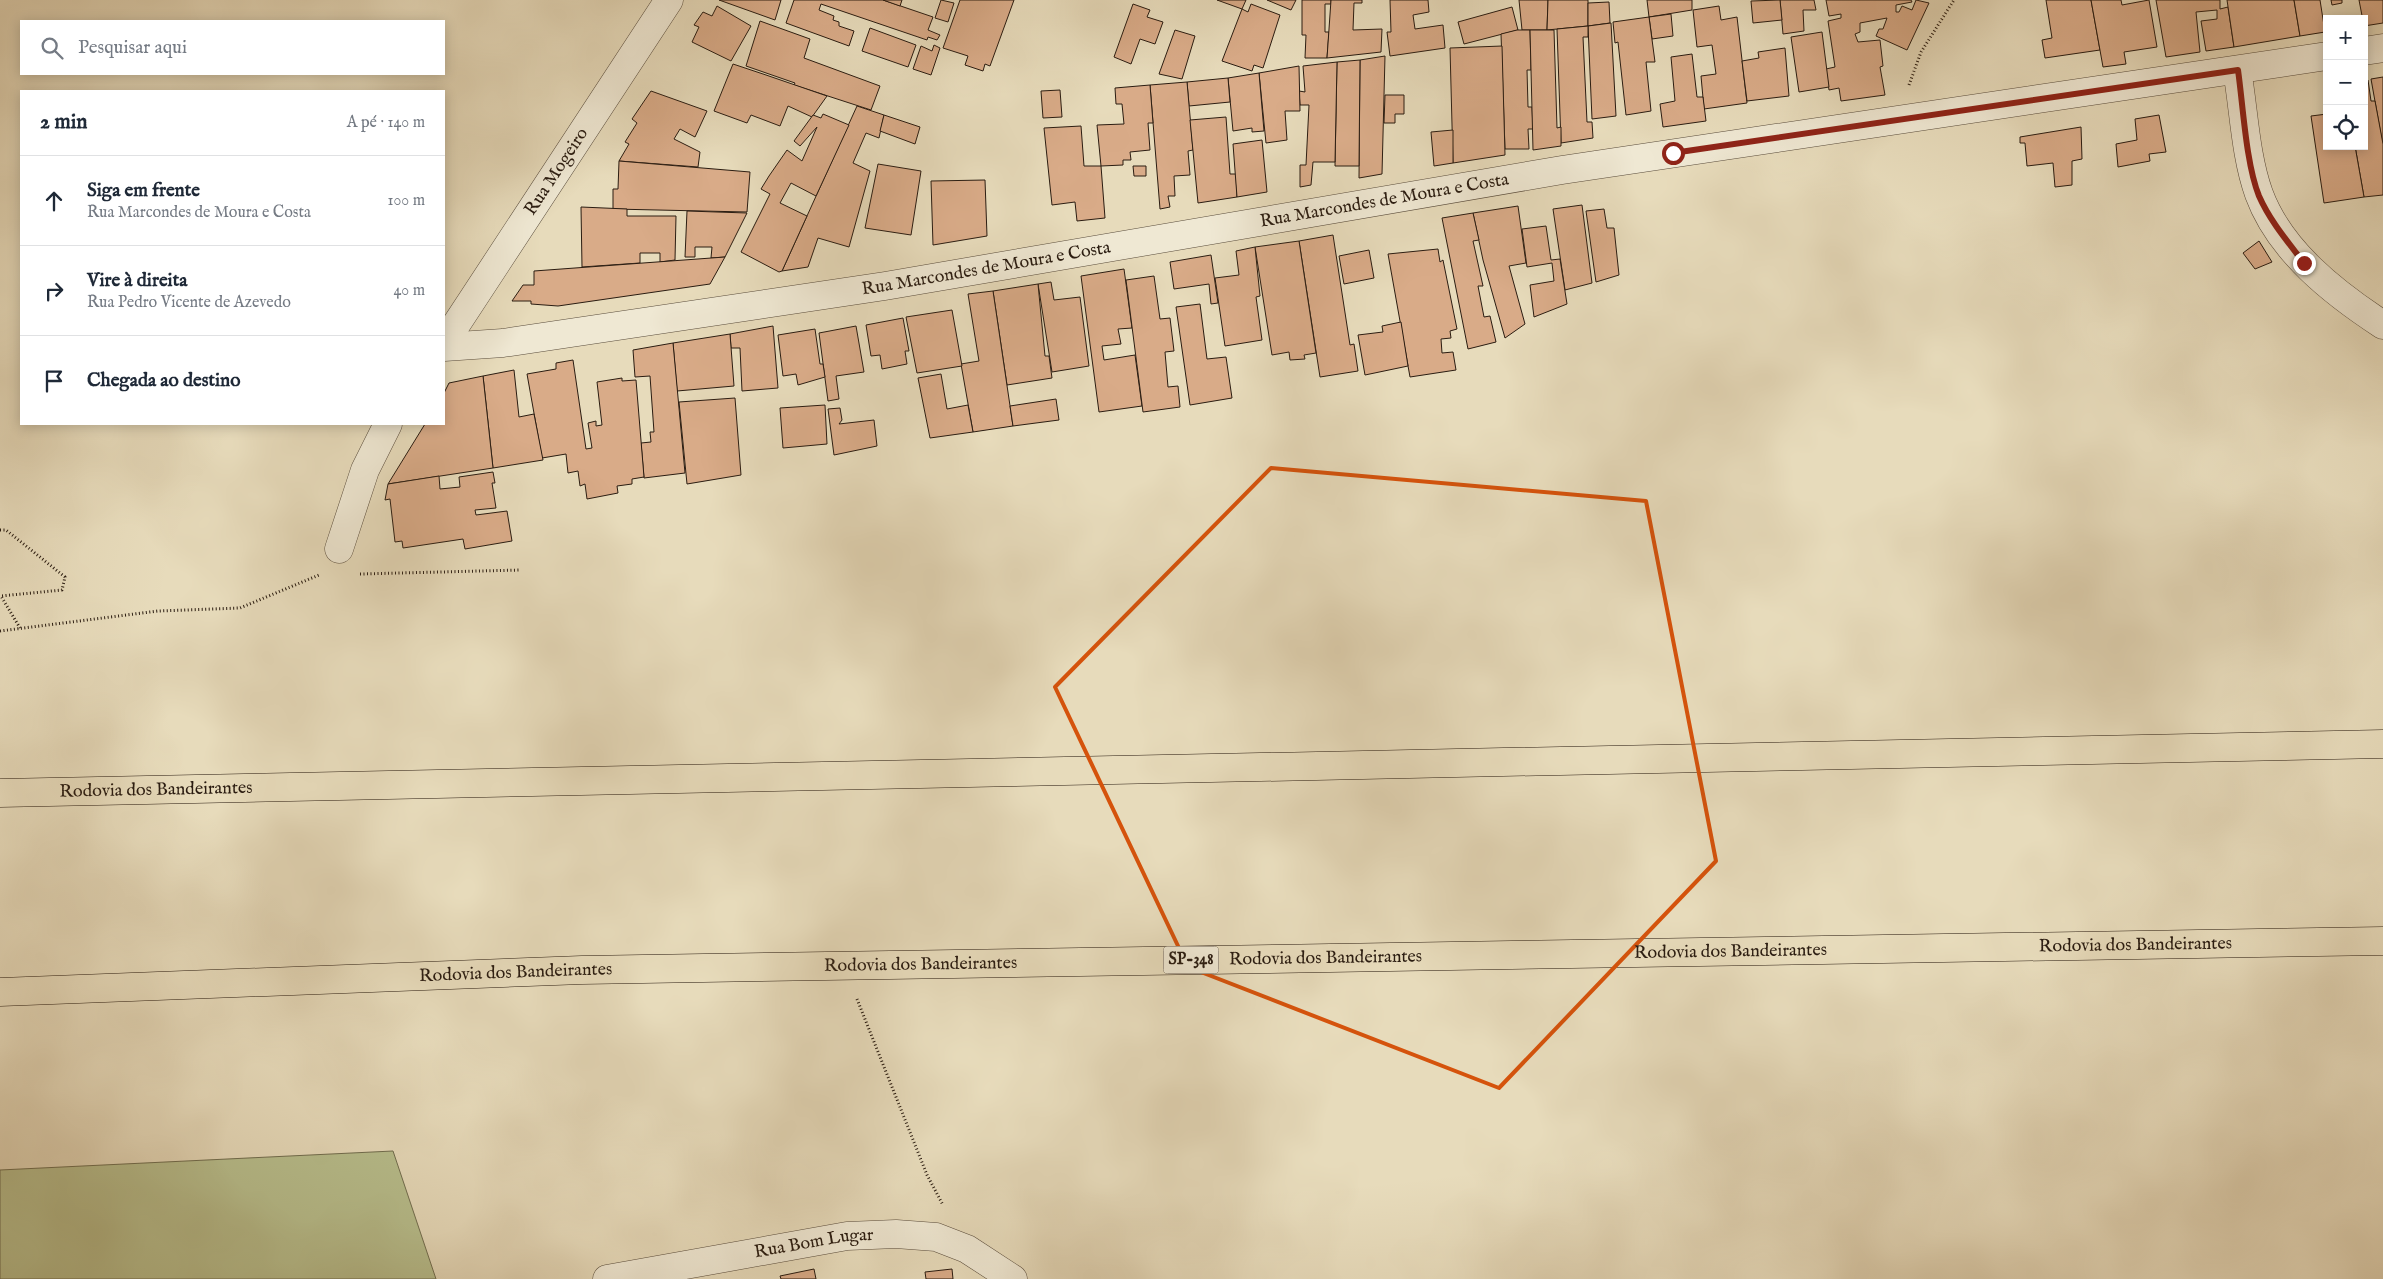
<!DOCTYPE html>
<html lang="pt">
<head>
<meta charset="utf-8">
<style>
  :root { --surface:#fff; --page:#f6f6f7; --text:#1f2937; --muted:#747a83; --line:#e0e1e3 }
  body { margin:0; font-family:"IM FELL English",serif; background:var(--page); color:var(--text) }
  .controls { position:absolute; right:15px; top:15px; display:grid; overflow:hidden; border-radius:0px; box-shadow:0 2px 12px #0003 }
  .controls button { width:45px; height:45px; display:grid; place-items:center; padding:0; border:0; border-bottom:1px solid var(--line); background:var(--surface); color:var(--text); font:25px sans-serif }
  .stop { position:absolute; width:15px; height:15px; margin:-11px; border:4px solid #8f2418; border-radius:50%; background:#fff }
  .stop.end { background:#8f2418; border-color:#fff; box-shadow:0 1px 5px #0008 }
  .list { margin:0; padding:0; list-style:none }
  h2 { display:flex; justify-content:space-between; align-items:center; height:65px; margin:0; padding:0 20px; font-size:21px }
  h2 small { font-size:16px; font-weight:400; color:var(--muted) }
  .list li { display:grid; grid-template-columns:32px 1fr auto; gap:15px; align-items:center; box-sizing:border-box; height:90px; padding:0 20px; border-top:1px solid var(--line) }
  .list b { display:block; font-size:19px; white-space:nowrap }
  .list p { margin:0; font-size:16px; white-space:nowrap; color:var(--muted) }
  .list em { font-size:16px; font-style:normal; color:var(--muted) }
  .icon { flex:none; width:28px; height:28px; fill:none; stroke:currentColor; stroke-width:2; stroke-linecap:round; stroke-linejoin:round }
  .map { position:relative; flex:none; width:2383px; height:1279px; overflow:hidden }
  .search { position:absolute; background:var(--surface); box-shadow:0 2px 12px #0003; left:20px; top:20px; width:425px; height:55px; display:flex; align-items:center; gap:12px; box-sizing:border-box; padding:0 18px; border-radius:0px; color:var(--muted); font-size:19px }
  .panel { position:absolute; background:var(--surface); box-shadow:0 2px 12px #0003; left:20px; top:90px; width:425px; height:335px; border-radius:0px }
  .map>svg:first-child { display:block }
</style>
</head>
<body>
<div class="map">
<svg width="2383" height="1279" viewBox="0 0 2383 1279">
  <rect width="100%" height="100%" fill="#e7dbbb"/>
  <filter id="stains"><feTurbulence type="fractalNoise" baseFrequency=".004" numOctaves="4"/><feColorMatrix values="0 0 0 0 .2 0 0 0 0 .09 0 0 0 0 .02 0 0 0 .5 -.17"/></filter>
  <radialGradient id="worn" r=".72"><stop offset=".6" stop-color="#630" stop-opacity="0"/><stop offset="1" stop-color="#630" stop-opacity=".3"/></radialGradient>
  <!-- green -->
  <path fill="#b8bf8e" stroke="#716e50" d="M393,1151L436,1279H0V1170Z"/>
  <!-- building -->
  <g fill="#d9ab88" stroke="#2a1c11">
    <path d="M719,0H781L775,20Z"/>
    <path d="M794,0H883L933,17L928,30L940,35L937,40L928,37L927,40L821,4L819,10L834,16L833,20L839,22V26L854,31L849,46L786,23Z"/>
    <path d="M883,0H902L900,6Z"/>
    <path d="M941,0L954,3L948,22L935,18Z"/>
    <path d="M960,0H1014L990,66L985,64L983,71L965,65L968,56L943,48Z"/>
    <path d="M1217,0H1246L1242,9Z"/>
    <path d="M1267,0H1296L1291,10Z"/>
    <path d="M1302,0H1331V4H1325V32H1329L1327,58H1305L1306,35H1302Z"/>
    <path d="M1331,0H1362V3H1354L1353,30L1382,29L1381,52L1327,58Z"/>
    <path d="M1390,0H1428L1429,12L1413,15L1415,29L1443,25L1445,48L1390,56L1387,32H1391Z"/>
    <path d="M1519,0H1548L1547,30H1522Z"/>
    <path d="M1548,0H1588V26L1547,30Z"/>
    <path d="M1647,0H1692V10L1649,17Z"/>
    <path d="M1780,0H1814L1816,10H1803L1804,31L1783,34Z"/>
    <path d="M1780,0L1782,20L1753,23L1751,1Z"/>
    <path d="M1826,0H1911L1912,2L1896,5V12H1899L1902,6L1912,10L1916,0L1929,3L1907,50L1876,36L1879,29H1883L1887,18L1860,23V32L1855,34L1858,42L1880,40L1883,66L1880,67L1885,95L1841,101L1839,88L1829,90L1826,69L1835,67L1828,21L1841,18V14L1829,16Z"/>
    <path d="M2046,0H2091L2100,50L2045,58L2042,40L2052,38Z"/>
    <path d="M2091,0H2121L2122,5L2149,0L2157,47L2124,52L2126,64L2103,67Z"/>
    <path d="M2156,0H2220V9L2228,7L2234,47L2206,51L2201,21L2217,19V10L2196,12L2200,52L2166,57Z"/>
    <path d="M2227,0H2294L2300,36L2234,47Z"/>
    <path d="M2294,0H2320L2325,32L2300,36Z"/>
    <path d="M2331,0H2342V3L2332,5Z"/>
    <path d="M2359,0H2383V23L2364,26Z"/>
    <path d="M1609,2L1610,23L1588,26V3Z"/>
    <path d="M1133,4L1150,10L1147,17L1163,22L1155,44L1140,39L1131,64L1114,57Z"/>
    <path d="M1251,4L1280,15L1263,68L1254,65L1252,71L1222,61L1242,9L1248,12Z"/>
    <path d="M717,6L751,26L731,61L692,42L699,27L694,25L703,12L712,16Z"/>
    <path d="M1719,6L1721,20L1737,17L1747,103L1704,109L1701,76L1716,74L1712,45L1697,47L1693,10Z"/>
    <path d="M1512,7L1518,30L1464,44L1458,22Z"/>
    <path d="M1671,14L1673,36L1652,39L1649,17Z"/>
    <path d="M1649,17L1655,62H1646L1651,111L1626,115L1618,42L1615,43L1613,22Z"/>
    <path d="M760,21L810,39L804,58L880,86L871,110L794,85L795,83L746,66Z"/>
    <path d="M1611,23L1616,116L1592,119L1588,26Z"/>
    <path d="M1588,26V37H1583L1587,122H1592L1593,138L1561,143L1557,29Z"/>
    <path d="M870,28L916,45L908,67L862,51Z"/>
    <path d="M1175,30L1195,36L1182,79L1159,74Z"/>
    <path d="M1517,30H1530L1531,70H1527L1528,107H1532L1533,129H1528L1529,149H1505L1501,34Z"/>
    <path d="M1530,30H1554L1557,128L1561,127V146L1533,150Z"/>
    <path d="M1822,32L1829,87L1799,92L1791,37Z"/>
    <path d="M934,45L940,48L931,75L913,69L921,46L932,51Z"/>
    <path d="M1502,46L1505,155L1453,163L1450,48Z"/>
    <path d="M1785,48L1789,96L1747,101L1742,61L1759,58L1758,52Z"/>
    <path d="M1692,54L1697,97H1703L1706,121L1663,127L1660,104L1675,101L1671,57Z"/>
    <path d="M1385,56L1382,174L1359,178L1360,60Z"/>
    <path d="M1360,60L1359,166H1335L1337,62Z"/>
    <path d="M1337,62L1335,162H1313L1311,185L1300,187V165H1306L1309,105H1300L1299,91L1305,92L1303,66Z"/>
    <path d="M733,64L766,75L827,96L812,117L788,106L780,126L751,115L747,123L714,111Z"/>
    <path d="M1299,66L1300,111H1285L1287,140L1266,143L1259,73Z"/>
    <path d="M1259,73L1264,131L1252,132V128L1233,131L1228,78Z"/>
    <path d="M2383,77V146L2371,79Z"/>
    <path d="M1228,78L1230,102L1189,106L1187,82Z"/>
    <path d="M2364,80H2368L2371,101H2375L2383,144V195L2364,197L2355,146H2364Z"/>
    <path d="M1187,82L1193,150L1188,151L1190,175L1174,176L1175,196H1168L1170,207L1160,209L1150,85Z"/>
    <path d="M1150,85L1153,123H1148L1150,150L1130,152L1131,160H1123V165L1101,166L1097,125L1124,124L1122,104H1116L1115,88Z"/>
    <path d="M1060,90L1062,117L1043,118L1041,91Z"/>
    <path d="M651,91L707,111L695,137L680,129L674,139L700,152L698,167L619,161L629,144L625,142L637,123L632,119Z"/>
    <path d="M1385,95H1404V114H1395V123H1384Z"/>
    <path d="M857,106L884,115L879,138L866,133L853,163L870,171L849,247L818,238L808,267L782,271Z"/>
    <path d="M823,114L849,125L816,196L791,183L780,203L807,216L782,271L779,272L741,252L770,194L761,189L769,176L787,150L802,161L817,127L800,146L794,141L813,115L821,118Z"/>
    <path d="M2327,114V146H2355L2364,197L2324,203L2311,116Z"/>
    <path d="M884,115L920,127L915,144L880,131Z"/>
    <path d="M2159,115L2166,152L2149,154L2150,161L2118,167L2116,144L2137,140L2135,119Z"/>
    <path d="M1226,117L1230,174H1236L1237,197L1198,203L1190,120Z"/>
    <path d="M1081,126L1084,166H1101L1105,218L1077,221L1075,202L1052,205L1044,128Z"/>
    <path d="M2081,127L2082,159L2072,161V185L2055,187L2053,163L2027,166L2025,143H2020V137Z"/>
    <path d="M1453,130V163L1434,166L1431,132Z"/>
    <path d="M1262,140L1267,192L1237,197L1233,144Z"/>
    <path d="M619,161L750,172L747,212L613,209V189H618Z"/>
    <path d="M878,164L921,171L911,235L865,228Z"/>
    <path d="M1133,166H1146V176H1134Z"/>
    <path d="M985,180L987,236L933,245L931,181Z"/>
    <path d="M1582,205L1592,283L1565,290L1553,209Z"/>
    <path d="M1518,206L1526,263L1509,266L1525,324L1505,338L1483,260L1473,213Z"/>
    <path d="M581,207L627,209V216H676L675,260L660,262V253H640V263L582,267Z"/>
    <path d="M1604,209L1607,228H1614L1619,275L1596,282L1586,211Z"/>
    <path d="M687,211L747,213L725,257L711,258L712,247H695V257H685Z"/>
    <path d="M1473,213L1479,240L1473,241L1483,286H1478L1484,317L1490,316L1496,342L1468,349L1442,218Z"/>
    <path d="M1546,226L1551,260L1560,259L1567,304L1534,317L1530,285L1554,281L1552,263L1527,267L1522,229Z"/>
    <path d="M1333,235L1350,345L1354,344L1358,371L1320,377L1299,241Z"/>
    <path d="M1299,241L1316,353L1304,355L1305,359L1290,360L1289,352L1272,355L1255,247Z"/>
    <path d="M2259,241L2272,262L2255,269L2243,253Z"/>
    <path d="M1255,247L1260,296L1256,297L1262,340L1225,346L1215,278L1239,275L1236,251Z"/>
    <path d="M1438,249L1440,262L1443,260L1457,329L1450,331L1451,338L1441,339L1442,353L1453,352L1456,370L1410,377L1388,254Z"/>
    <path d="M1369,250L1374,278L1344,284L1339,256Z"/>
    <path d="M1211,255L1218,303L1211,304L1209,284L1174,289L1170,262Z"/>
    <path d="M725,257L710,284L558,306L531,304V301H512L523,285H534V271Z"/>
    <path d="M1124,269L1132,328L1118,329L1121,344L1102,346L1104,360L1135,355L1142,406L1099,412L1081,276Z"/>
    <path d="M1154,276L1160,319L1170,318L1174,351L1165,352L1168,387L1178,386L1180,407L1143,412L1126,280Z"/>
    <path d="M1051,282L1054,300L1080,297L1089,366L1052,372L1038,284Z"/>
    <path d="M1038,284L1045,356H1049L1052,378L1007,385L993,291Z"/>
    <path d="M993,291L1013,426L973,432L961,364L979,361L968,294Z"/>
    <path d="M1200,304L1207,359L1226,357L1232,398L1190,405L1176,307Z"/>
    <path d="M952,310L962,366L917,373L906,317Z"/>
    <path d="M903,318L909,351H905L907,364L882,369L880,355L871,356L866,325Z"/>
    <path d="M1401,322L1408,366L1365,375L1358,335L1383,332L1382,326Z"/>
    <path d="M773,326L778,388L742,391L740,348H731L730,334Z"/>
    <path d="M856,326L864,372L836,376L839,399L828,401L819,333Z"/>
    <path d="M815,329L820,364H823L825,377L798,385L796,374L783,376L778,335Z"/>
    <path d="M730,334L734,386L677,391L673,343Z"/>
    <path d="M673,343L685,473L644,478L641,443L651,442L650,432H654L650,376L635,377L633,350Z"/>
    <path d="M573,360L586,449L592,448L588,423L596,421V426L602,425L597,382L622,378V381L636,380L644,477L632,479V484L617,486L618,493L587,499L585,484L580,486L578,471L568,473L566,454L542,458L527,374L556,369V363Z"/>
    <path d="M514,370L519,417L534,414L543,460L493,468L483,376Z"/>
    <path d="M941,374L947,409L968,405L973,432L930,438L918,378Z"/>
    <path d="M483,376L493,468L388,484L425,424H444V393L449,383Z"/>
    <path d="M735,398L741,475L687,484L679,402Z"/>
    <path d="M1056,399L1059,420L1013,426L1010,406Z"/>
    <path d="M825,405L827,444L783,448L780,408Z"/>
    <path d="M840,408L842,420L839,424L874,420L877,446L834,455L828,409Z"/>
    <path d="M493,472L495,483H492L496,508L475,510L476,515L507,511L512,541L465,549L463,539L403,548L402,541L395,542L390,499L385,500L388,484L439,476L440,489L460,487L459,477Z"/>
    <path d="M814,1269L816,1279H781L780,1276Z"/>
    <path d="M952,1269L953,1279H926L925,1272Z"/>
  </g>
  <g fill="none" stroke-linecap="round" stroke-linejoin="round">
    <!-- minor casing -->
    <g stroke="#594c3c" stroke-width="29">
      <g id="minor">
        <path d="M2364,51L2383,48"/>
        <path d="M2237,70C2244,110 2245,155 2259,194C2280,251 2334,293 2383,325"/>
        <path id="s1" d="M444,343L669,0"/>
        <path id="s2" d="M444,347L503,343L885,286L1562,170L2327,56"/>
        <path d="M339,549L365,470L388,424"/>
        <path id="s3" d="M607,1279L847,1236L896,1234L936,1237L967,1249L1013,1279"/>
      </g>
    </g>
    <!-- motorway casing -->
    <g stroke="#2a1c11" stroke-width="29">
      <g id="motorway">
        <path id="s4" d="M0,793L2383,744"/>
        <path id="s5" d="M0,992L582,970L2383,941"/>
      </g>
    </g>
    <!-- path -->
    <g stroke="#2a1c11" stroke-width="3" stroke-dasharray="1 2.5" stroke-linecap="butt">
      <path d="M1909,85L1921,52L1954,0"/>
      <path d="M0,530H6L65,577L62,590L1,596L20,628"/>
      <path d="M360,574L520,570"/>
      <path d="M0,631L158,611L240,608L319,575"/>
      <path d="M857,999L927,1175L943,1205"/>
    </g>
    <!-- minor -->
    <use href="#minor" stroke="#efe8d3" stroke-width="28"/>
    <!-- motorway -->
    <use href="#motorway" stroke="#e7dbbb" stroke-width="28"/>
  </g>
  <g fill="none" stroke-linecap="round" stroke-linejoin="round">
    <!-- route -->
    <path stroke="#8f2418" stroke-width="6" d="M1673,153L2238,70C2243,105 2246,164 2259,196C2270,221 2288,242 2304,263"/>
  </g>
  <!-- marked area -->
  <path fill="none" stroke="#d5530c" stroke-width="4" stroke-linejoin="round" d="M1271,468L1646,501L1716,861L1499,1088L1188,967L1055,687Z"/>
  <g text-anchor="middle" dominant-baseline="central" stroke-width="4.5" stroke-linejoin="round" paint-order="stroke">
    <!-- shield labels -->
    <rect fill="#efe8d3" stroke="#65594b" stroke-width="1" x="1163.5" y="946.5" width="55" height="27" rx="4"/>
    <g font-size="16" font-weight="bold" fill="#2a1c11">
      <text x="1191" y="960">SP-348</text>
    </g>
    <!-- street labels -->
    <g font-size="18" fill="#2a1c11" stroke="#efe8d3">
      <text stroke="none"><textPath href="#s1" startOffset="205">Rua Mogeiro</textPath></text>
      <text stroke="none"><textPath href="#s2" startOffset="952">Rua Marcondes de Moura e Costa</textPath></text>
      <text stroke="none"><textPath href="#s2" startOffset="548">Rua Marcondes de Moura e Costa</textPath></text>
      <text stroke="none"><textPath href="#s4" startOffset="156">Rodovia dos Bandeirantes</textPath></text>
      <text stroke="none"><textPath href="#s5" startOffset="2136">Rodovia dos Bandeirantes</textPath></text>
      <text stroke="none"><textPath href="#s5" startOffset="1731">Rodovia dos Bandeirantes</textPath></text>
      <text stroke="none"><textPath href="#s5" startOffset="1326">Rodovia dos Bandeirantes</textPath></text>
      <text stroke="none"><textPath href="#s5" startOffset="921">Rodovia dos Bandeirantes</textPath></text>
      <text stroke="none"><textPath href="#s5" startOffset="516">Rodovia dos Bandeirantes</textPath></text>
      <text stroke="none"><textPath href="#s3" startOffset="210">Rua Bom Lugar</textPath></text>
    </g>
  </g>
  <rect width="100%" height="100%" filter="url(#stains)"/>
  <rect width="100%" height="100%" fill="url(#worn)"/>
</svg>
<div class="controls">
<button>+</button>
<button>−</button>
<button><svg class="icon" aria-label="locate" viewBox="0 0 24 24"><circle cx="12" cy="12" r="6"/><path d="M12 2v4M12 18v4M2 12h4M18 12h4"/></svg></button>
</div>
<div class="stop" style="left:1673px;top:153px"></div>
<div class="stop end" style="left:2304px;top:263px"></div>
<div class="search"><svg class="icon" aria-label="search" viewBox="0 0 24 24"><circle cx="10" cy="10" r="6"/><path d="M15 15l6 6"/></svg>Pesquisar aqui</div>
<section class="panel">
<h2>2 min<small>A pé · 140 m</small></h2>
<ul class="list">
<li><svg class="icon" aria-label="ahead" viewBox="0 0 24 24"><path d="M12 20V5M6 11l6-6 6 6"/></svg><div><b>Siga em frente</b><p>Rua Marcondes de Moura e Costa</p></div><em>100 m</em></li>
<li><svg class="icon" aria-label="right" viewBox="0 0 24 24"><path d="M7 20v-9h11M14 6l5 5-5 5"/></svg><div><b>Vire à direita</b><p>Rua Pedro Vicente de Azevedo</p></div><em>40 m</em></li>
<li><svg class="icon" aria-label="arrive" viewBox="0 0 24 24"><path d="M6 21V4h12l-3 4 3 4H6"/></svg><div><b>Chegada ao destino</b></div></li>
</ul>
</section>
</div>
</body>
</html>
